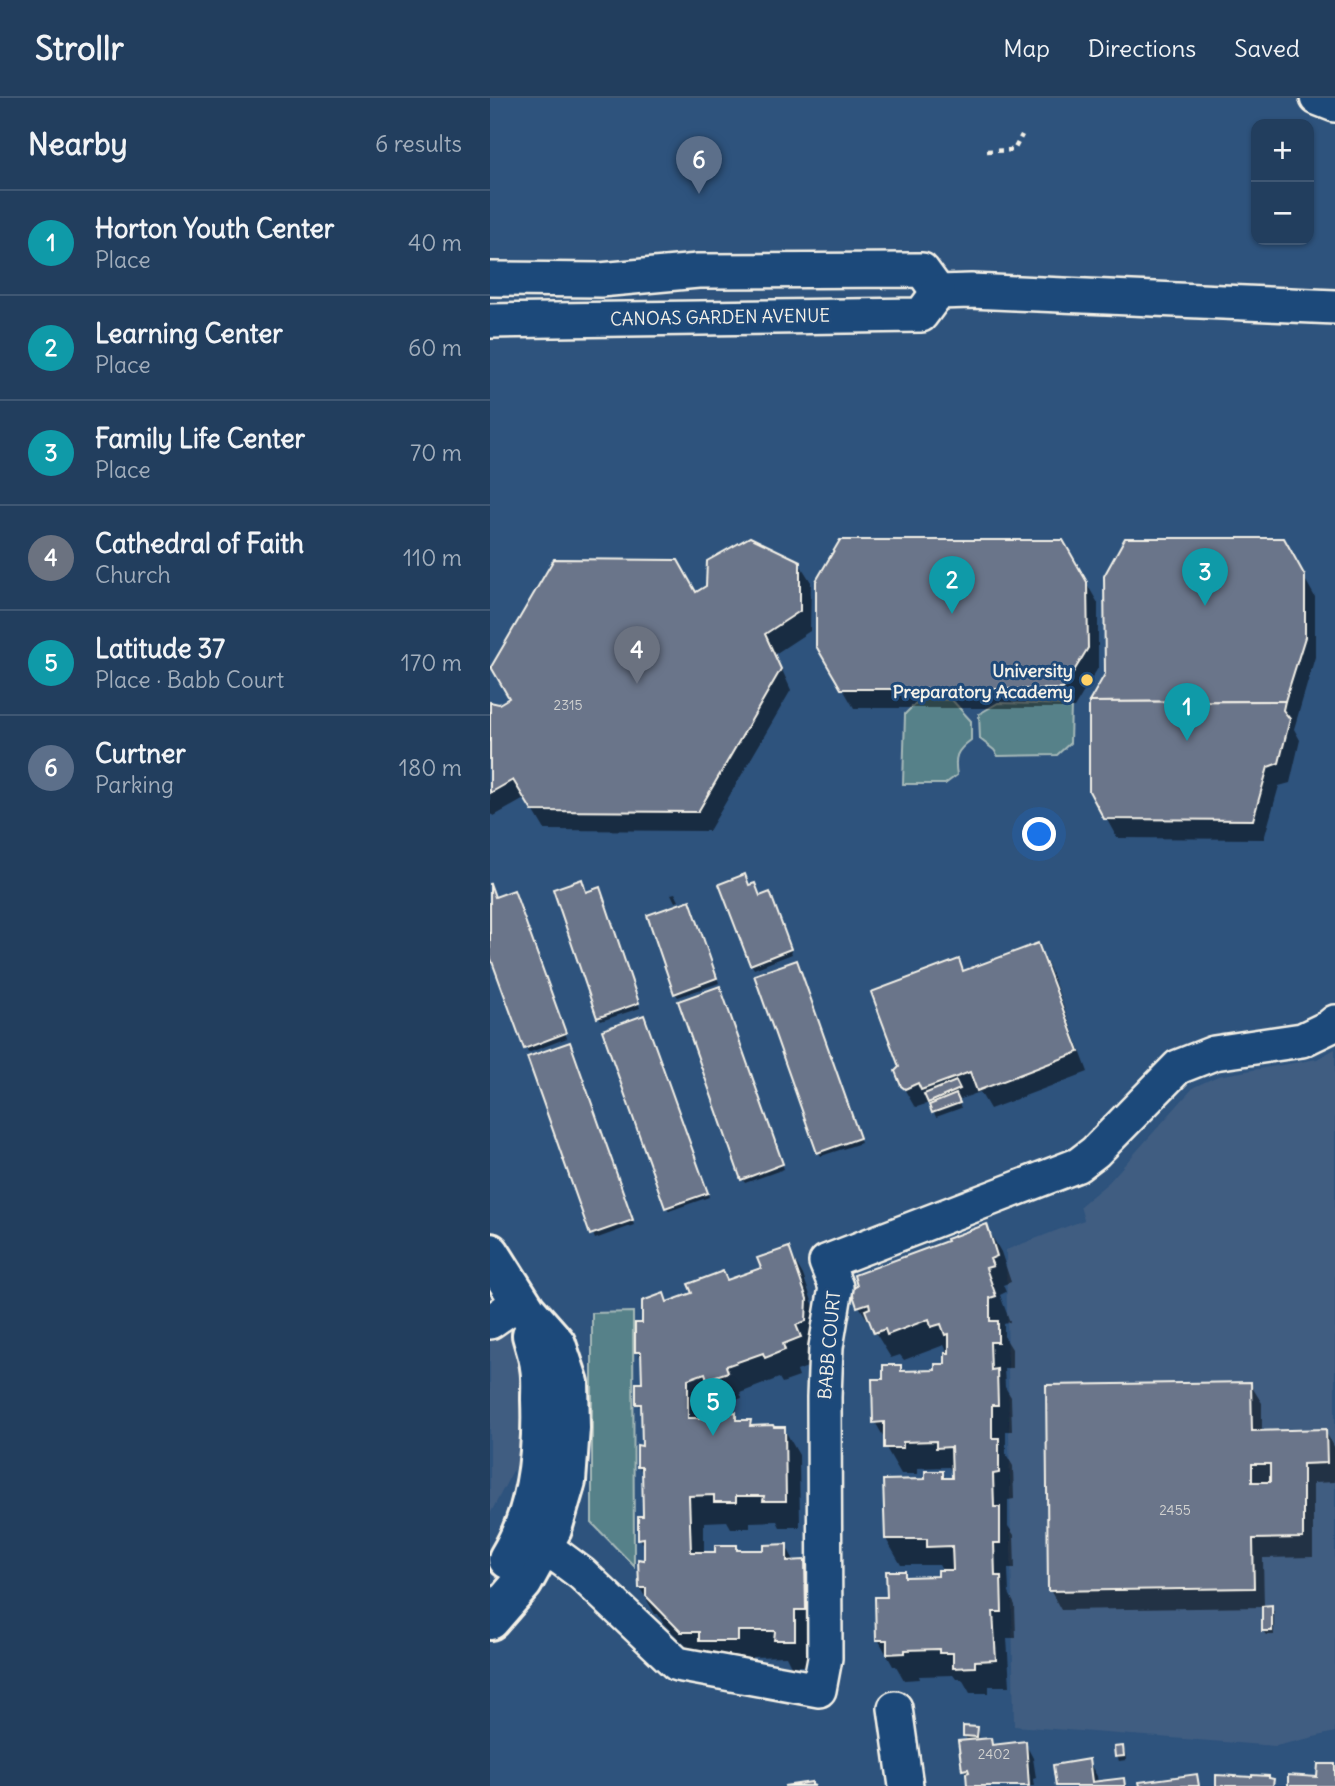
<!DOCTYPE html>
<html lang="en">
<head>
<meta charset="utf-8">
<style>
  :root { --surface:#223e5e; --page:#2e4967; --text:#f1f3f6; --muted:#a2aebc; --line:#3f5773; --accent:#ffd166 }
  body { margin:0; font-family:Delius,sans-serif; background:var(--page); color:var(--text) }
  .controls { position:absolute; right:21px; top:21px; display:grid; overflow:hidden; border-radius:14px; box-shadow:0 2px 5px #0004 }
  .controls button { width:63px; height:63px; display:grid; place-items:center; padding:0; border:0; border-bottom:2px solid var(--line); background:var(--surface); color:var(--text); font:35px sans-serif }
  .you { position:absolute; left:550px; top:737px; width:24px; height:24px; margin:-18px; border:5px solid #fff; border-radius:50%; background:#1a73e8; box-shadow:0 0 0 10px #1a73e833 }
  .badge { display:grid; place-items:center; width:46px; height:46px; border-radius:50%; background:var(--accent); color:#fff; font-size:23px; font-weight:700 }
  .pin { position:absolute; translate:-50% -58px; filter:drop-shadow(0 2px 4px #0008) }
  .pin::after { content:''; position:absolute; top:37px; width:24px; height:21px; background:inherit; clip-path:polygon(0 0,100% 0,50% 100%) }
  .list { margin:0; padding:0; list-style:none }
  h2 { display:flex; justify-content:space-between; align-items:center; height:91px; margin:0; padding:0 28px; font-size:30px }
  h2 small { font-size:23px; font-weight:400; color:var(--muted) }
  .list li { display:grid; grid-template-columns:46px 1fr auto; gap:21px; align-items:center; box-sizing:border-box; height:105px; padding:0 28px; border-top:2px solid var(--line) }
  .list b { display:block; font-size:26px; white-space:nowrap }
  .list p { margin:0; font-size:23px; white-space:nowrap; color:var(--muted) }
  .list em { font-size:23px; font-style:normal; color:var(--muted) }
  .map { position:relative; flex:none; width:845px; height:1688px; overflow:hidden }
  header { display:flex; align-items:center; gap:42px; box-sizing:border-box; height:98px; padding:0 35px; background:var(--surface); border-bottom:2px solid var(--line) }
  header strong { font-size:33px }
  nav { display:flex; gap:38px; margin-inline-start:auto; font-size:24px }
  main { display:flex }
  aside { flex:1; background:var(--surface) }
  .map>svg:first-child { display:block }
</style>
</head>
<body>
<header>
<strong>Strollr</strong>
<nav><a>Map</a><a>Directions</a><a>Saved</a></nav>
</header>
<main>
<aside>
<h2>Nearby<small>6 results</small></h2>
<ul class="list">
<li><span class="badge" style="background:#0f9aa8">1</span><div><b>Horton Youth Center</b><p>Place</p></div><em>40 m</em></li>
<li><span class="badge" style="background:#0f9aa8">2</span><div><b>Learning Center</b><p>Place</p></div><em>60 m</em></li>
<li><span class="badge" style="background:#0f9aa8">3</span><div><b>Family Life Center</b><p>Place</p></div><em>70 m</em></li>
<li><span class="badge" style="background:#6b7280">4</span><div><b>Cathedral of Faith</b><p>Church</p></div><em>110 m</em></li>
<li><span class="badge" style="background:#0f9aa8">5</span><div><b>Latitude 37</b><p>Place · Babb Court</p></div><em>170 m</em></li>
<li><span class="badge" style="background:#5c6f8a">6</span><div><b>Curtner</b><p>Parking</p></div><em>180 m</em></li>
</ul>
</aside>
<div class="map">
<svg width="845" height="1688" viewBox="0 0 845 1688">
  <rect width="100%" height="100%" fill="#2e537d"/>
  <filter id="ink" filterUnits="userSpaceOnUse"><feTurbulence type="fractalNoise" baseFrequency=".0143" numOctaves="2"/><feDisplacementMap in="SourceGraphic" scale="14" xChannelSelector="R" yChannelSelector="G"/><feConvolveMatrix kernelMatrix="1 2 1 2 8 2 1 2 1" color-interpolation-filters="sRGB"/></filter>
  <g filter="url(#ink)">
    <!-- built -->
    <g fill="#405d81">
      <path d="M845,951V1634L786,1648L524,1628L516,1152L594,1122L590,1108L619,1084L704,989L728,978L827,961Z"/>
      <path d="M0,1192L40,1240L38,1344L0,1416Z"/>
    </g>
    <!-- green -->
    <g fill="#578189" stroke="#a6b9b8" stroke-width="2">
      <path d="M430,601L462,602L481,623V642C466,653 464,659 467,677L455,686H413L415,616Z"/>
      <path d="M508,605L581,607L580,645L567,657L508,658L504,652L490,641L489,616Z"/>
      <path d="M143,1214L144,1468L102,1425V1215Z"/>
    </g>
    <!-- shadow -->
    <g fill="#0007">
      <path d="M793,442L825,499V559L804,631L810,642L800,685L789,688L774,741L627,740L616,720Z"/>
      <path d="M572,444L608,505V570L584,610H364L328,548Z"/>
      <path d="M309,465L321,484L320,533L285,556L301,592L219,733L55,732L36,700L4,718L0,716V606L9,608L206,496Z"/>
      <path d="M0,787L5,801L26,799L77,940L38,955L0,853Z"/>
      <path d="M259,789L270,800L282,801L302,856L264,871L261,866Z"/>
      <path d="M185,795L189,803L185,804L181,796Z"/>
      <path d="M97,796H112L150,910L111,923L109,919Z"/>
      <path d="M202,808L229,885L188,899L185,895Z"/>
      <path d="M547,847L558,866L598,974L500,1011L490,994L468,1002L471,1010L446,1019L439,1005L427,1009L424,1008L412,987L468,863L474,874Z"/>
      <path d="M308,868L371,1045L331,1058L329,1054Z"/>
      <path d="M232,895L294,1071L255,1085L252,1081Z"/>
      <path d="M156,923L219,1099L179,1113L177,1109Z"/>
      <path d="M82,950L144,1127L105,1141L39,960Z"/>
      <path d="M496,1128L511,1154L521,1184L513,1187L516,1194L510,1197L520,1224L514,1226V1238L522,1251V1270H514L515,1289L521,1299L522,1333H516V1356L523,1368L524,1401L518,1402V1428L524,1437L525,1471H518L519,1495L525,1507L526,1540H517L520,1588H499V1595H480L472,1581H466L463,1577L429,1578L430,1581L414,1582L406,1568H403L388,1541L398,1500L414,1474L417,1481L450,1480L453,1474L449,1467H411L396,1441L437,1382L452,1374L457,1382H464L463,1377L459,1369L427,1370V1376H411L396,1350V1343L385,1324L395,1283L410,1269L413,1274H447L456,1268L459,1257L454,1247L414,1262L410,1257L401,1260L369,1208L363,1192Z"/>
      <path d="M298,1151L313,1177L331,1229L325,1266L307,1273L309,1279L292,1285L289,1280L250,1295L252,1300L234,1306L231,1301L212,1307V1322H226L245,1316L249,1323H260L263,1329L294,1331L309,1357L310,1429H290L287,1423L260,1424V1430H241L237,1423L214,1424V1456L226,1455L246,1449L249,1454H276L296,1448L305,1464H314L330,1490L319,1568H301L296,1558L262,1559V1569L208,1560L173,1525L168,1516H165L150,1490L156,1463V1451L150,1440L155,1420L154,1378L149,1369L154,1349L153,1314L148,1305L153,1286V1263L147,1254L154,1227L173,1197L178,1206L273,1171Z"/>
      <path d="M760,1286L772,1305V1334L835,1333L845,1350V1384L823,1385V1459L773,1460L774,1509H781L784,1514V1537H776L773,1533V1509L571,1512L560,1492Z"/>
      <path d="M487,1631L489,1635V1643L500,1642L504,1648L535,1645L543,1660L546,1680L543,1681L544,1688H479L478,1679L474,1671L478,1644L475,1638Z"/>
      <path d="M632,1649L635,1654L636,1662L629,1663L627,1658Z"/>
      <path d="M598,1663L607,1678L608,1685L633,1681L637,1688H568Z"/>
    </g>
    <!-- building -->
    <g fill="#6b758a" stroke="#f4f1e8" stroke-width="2" fill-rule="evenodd">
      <path d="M260,439L310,463V513L275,536L291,571L208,714L42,713L23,682L0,695V604L9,606L19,600L1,569L64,461L188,462L206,494L216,488L217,463Z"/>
      <path d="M635,440H794L815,478V539L795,603L599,604L615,576L614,478Z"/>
      <path d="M350,442H573L597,484L598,550L573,591H351L326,548V483Z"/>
      <path d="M795,603L793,612L800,621L789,665L778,669L763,722L614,721L599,693V604Z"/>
      <path d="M255,776L259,787L265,785L270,798L280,794L301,851L260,867L229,786Z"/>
      <path d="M92,781L96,794L110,789L149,905L107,920L63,791Z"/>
      <path d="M0,785L5,799L24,792L76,935L34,951L0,858Z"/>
      <path d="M200,802L227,880L184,896L157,817Z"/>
      <path d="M548,845L589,954L487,993L480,974L431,992L428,985L415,991L411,988L405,973L409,969L381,894L469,861L473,873Z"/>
      <path d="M307,862L370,1040L327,1055L264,877Z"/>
      <path d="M230,888L293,1066L251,1082L188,903Z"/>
      <path d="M154,917L218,1095L175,1110L112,932Z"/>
      <path d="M80,944L143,1122L100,1137L37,959Z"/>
      <path d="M466,983L470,991L438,1005L434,996Z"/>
      <path d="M466,996L470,1005L442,1015L439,1007Z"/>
      <path d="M497,1126L507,1158L500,1161L503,1168L496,1170L506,1198L500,1200V1223H508V1244H500L501,1272L507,1271L508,1307H502V1340H509V1375L503,1376L504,1409H510V1445H504L505,1478H511L512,1514H503L506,1562L485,1563V1569L463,1570V1555H449V1551L415,1552V1555L397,1556V1542H386L385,1499H397L396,1473H415V1479L448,1478V1472H463L462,1448L437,1449V1441H395L393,1382L435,1381V1373H453V1380H462L461,1349L446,1350V1343L413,1344V1350H394V1324L383,1325L382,1281H393V1267H411V1273L445,1272V1266H455V1255H459V1236L455,1237L451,1226L441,1229L439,1221L397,1237L395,1231L384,1235L375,1212L380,1210L379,1205L367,1209L361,1191L367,1188L364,1177L457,1143L456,1141Z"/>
      <path d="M299,1149L317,1201L316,1223L306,1227L311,1239L293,1246L295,1252L275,1260L273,1255L236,1268L238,1274L217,1281L215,1275L198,1281V1320H225L224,1315L246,1314V1322H261L260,1328L283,1327L284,1329H295L296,1403H273L274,1398H246V1404H224V1397L199,1398L201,1454H225V1447H247V1452H274V1447L297,1446V1463L315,1462L316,1512H305V1542H284L285,1533H248V1543H209V1534H191L156,1498V1490H149L148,1461L154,1462V1440L148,1441V1418H153L152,1369H147V1347L152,1348L151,1306H146V1285H152L151,1254H145V1225H152V1203L174,1195L177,1204L202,1195L198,1186L233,1173L237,1182L271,1170L267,1160Z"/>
      <path d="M761,1284L762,1333L836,1331L837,1365L813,1366V1440L763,1441L764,1490L558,1493L556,1287ZM762,1366H780V1384H762Z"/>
      <path d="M782,1507V1533H772V1508Z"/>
      <path d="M473,1628L488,1629L487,1639L473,1638Z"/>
      <path d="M501,1640L502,1647L536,1643L539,1688H477L476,1675L479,1674L478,1671L472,1672L468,1643Z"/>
      <path d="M633,1648L634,1658L625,1659L624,1649Z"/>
      <path d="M599,1661L602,1684L634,1680L635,1688H566L563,1667Z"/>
      <path d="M828,1666H845V1688H798V1677L827,1679Z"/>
      <path d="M707,1676L709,1688H650L649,1684Z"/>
      <path d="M726,1677L762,1679V1677L779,1678V1680L784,1681L783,1688H726Z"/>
      <path d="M322,1684V1687L325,1688H294Z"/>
    </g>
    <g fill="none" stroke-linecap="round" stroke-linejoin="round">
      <!-- minor casing -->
      <g stroke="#f4f1e8" stroke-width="38">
        <g id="minor">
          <path d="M827,0L845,7"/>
          <path d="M0,181L110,182L208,173L432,172L448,194"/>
          <path d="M448,194L481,193L845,209"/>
          <path d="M0,223L431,217L448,194"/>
          <path d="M0,1224L30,1203"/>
          <path d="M53,1447L92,1476L187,1566L329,1592L335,1560L334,1299L336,1249L346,1189L336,1164L588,1067L605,1054L688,969L724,955L812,942L839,929L845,924"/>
          <path d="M405,1610L416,1688"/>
        </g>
      </g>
      <!-- major casing -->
      <g stroke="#f4f1e8" stroke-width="44">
        <g id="major">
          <path d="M0,1155L36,1212L66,1246L79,1285L80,1330L76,1383L62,1431L33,1484L0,1522"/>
          <path d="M18,1461C47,1414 53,1356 51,1302C51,1291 52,1280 50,1269C49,1259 45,1248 42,1237"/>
        </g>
      </g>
      <!-- path -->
      <path stroke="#f4f1e8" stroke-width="4.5" stroke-dasharray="5 5" stroke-linecap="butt" d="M497,53L524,52L532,37"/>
      <!-- minor -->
      <use href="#minor" stroke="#1f4a7a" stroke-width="33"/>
      <!-- major -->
      <use href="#major" stroke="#1f4a7a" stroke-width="38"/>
    </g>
  </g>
  <!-- markers -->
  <circle fill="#ffd166" stroke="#1f4a7a" stroke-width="2.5" cx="597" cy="582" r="7"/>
  <g text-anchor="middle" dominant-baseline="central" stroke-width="6" stroke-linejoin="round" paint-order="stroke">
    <!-- number labels -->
    <g font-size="14" fill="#d2d2d0">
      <text x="78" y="607">2315</text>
      <text x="685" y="1412">2455</text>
      <text x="504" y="1656">2402</text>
    </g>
    <!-- street labels -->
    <g font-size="18" fill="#f4f1e8" stroke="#1f4a7a">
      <text transform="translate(230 219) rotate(-1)">CANOAS GARDEN AVENUE</text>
      <text transform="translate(339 1247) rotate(-85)">BABB COURT</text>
    </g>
    <!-- poi labels -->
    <g font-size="18" font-weight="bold" fill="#f4f1e8" stroke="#1f4a7a" text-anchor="end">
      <text x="583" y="572">University<tspan x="583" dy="21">Preparatory Academy</tspan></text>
    </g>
  </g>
</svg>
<div class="controls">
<button>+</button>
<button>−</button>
</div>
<div class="you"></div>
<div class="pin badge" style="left:697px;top:643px;background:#0f9aa8">1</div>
<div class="pin badge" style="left:462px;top:516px;background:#0f9aa8">2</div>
<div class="pin badge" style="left:715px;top:508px;background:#0f9aa8">3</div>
<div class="pin badge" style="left:147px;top:586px;background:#6b7280">4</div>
<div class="pin badge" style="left:223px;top:1338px;background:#0f9aa8">5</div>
<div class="pin badge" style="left:209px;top:96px;background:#5c6f8a">6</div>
</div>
</main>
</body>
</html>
